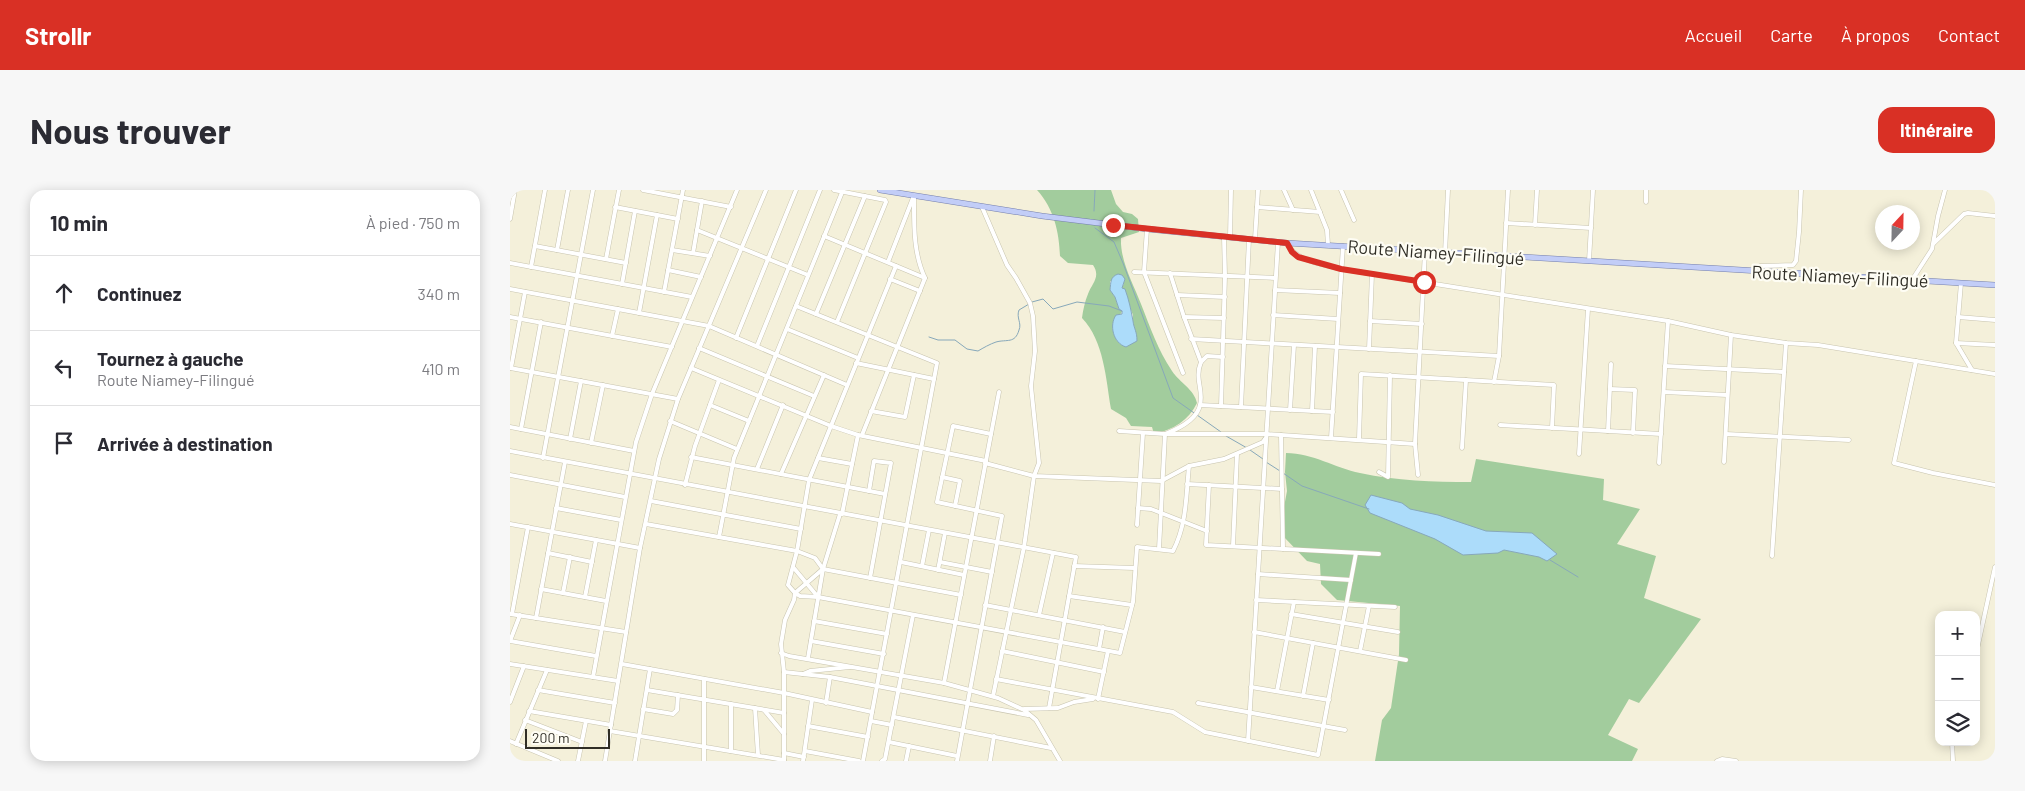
<!DOCTYPE html>
<html lang="fr">
<head>
<meta charset="utf-8">
<style>
  :root { --surface:#fff; --page:#f7f7f7; --text:#2b2b33; --muted:#7c7c81; --line:#e1e1e2; --accent:#d93025 }
  body { margin:0; font-family:Barlow,sans-serif; background:var(--page); color:var(--text) }
  .controls { position:absolute; right:15px; bottom:15px; display:grid; overflow:hidden; border-radius:10px; box-shadow:0 2px 12px #0003 }
  .controls button { width:45px; height:45px; display:grid; place-items:center; padding:0; border:0; border-bottom:1px solid var(--line); background:var(--surface); color:var(--text); font:25px sans-serif }
  .compass { position:absolute; left:1365px; top:15px; width:45px; height:45px; border-radius:50%; background:var(--surface); box-shadow:0 2px 12px #0003; rotate:22deg }
  .scale { position:absolute; left:15px; bottom:12px; width:85px; box-sizing:border-box; padding-left:5px; border:2px solid #302e26; border-top:0; font-size:14px; line-height:18px; white-space:nowrap; color:#302e26; -webkit-text-stroke:4px #fefdf4; paint-order:stroke }
  .stop { position:absolute; width:15px; height:15px; margin:-11px; border:4px solid #d93025; border-radius:50%; background:#fff }
  .stop.end { background:#d93025; border-color:#fff; box-shadow:0 1px 5px #0008 }
  .list { margin:0; padding:0; list-style:none }
  h2 { display:flex; justify-content:space-between; align-items:center; height:65px; margin:0; padding:0 20px; font-size:21px }
  h2 small { font-size:16px; font-weight:400; color:var(--muted) }
  .list li { display:grid; grid-template-columns:32px 1fr auto; gap:15px; align-items:center; box-sizing:border-box; height:75px; padding:0 20px; border-top:1px solid var(--line) }
  .list b { display:block; font-size:19px; white-space:nowrap }
  .list p { margin:0; font-size:16px; white-space:nowrap; color:var(--muted) }
  .list em { font-size:16px; font-style:normal; color:var(--muted) }
  .icon { flex:none; width:28px; height:28px; fill:none; stroke:currentColor; stroke-width:2; stroke-linecap:round; stroke-linejoin:round }
  .map { position:relative; flex:none; width:1485px; height:571px; overflow:hidden; border-radius:15px }
  header { display:flex; align-items:center; gap:30px; box-sizing:border-box; height:70px; padding:0 25px; background:var(--accent); color:#fff }
  header strong { font-size:24px }
  nav { display:flex; gap:28px; margin-inline-start:auto; font-size:18px }
  .intro { display:flex; align-items:center; justify-content:space-between; box-sizing:border-box; height:120px; padding:0 30px }
  h1 { margin:0; font-size:35px }
  .button { padding:12px 22px; border-radius:15px; background:var(--accent); color:#fff; font-size:18px; font-weight:700 }
  main { display:flex; gap:30px; padding:0 30px }
  aside { flex:1; background:var(--surface); border-radius:15px; box-shadow:0 2px 12px #0003 }
  .map>svg:first-child { display:block }
</style>
</head>
<body>
<header>
<strong>Strollr</strong>
<nav><a>Accueil</a><a>Carte</a><a>À propos</a><a>Contact</a></nav>
</header>
<div class="intro"><h1>Nous trouver</h1><a class="button">Itinéraire</a></div>
<main>
<aside>
<h2>10 min<small>À pied · 750 m</small></h2>
<ul class="list">
<li><svg class="icon" aria-label="ahead" viewBox="0 0 24 24"><path d="M12 20V5M6 11l6-6 6 6"/></svg><div><b>Continuez</b></div><em>340 m</em></li>
<li><svg class="icon" aria-label="left" viewBox="0 0 24 24"><path d="M17 20v-9H6M10 6l-5 5 5 5"/></svg><div><b>Tournez à gauche</b><p>Route Niamey-Filingué</p></div><em>410 m</em></li>
<li><svg class="icon" aria-label="arrive" viewBox="0 0 24 24"><path d="M6 21V4h12l-3 4 3 4H6"/></svg><div><b>Arrivée à destination</b></div></li>
</ul>
</aside>
<div class="map">
<svg width="1485" height="571" viewBox="0 0 1485 571">
  <rect width="100%" height="100%" fill="#f4f0da"/>
  <!-- green -->
  <g fill="#a2cc9d" fill-rule="evenodd">
    <path d="M527,0H601L606,14L613,22L622,24L628,29L629,42L611,48C610,71 623,93 631,114C640,137 648,160 662,181C670,193 684,199 687,213C679,230 663,240 644,244L642,237L621,236L616,228L601,219C596,189 594,151 572,128C573,120 575,111 578,104C582,93 591,87 583,75L558,73L550,66C549,41 544,19 527,0ZM600,91L614,93L612,98L623,125V132L607,151L603,139L612,121L609,119L605,107L600,100Z"/>
    <path d="M776,263C803,263 825,278 850,283C887,291 923,292 961,292L966,269L1094,289L1093,310L1130,319L1107,354L1146,366L1134,408L1191,429L1129,513L1119,509L1098,545L1128,559L1122,571H865L872,530L881,518L889,464L890,416L827,410L811,394L810,374L797,371L774,347V317L777,301L775,282Z"/>
  </g>
  <!-- water -->
  <g fill="#acdcfa" stroke="#87a8ba">
    <path d="M608,84L612,85L615,89L612,98L615,99C619,110 621,120 623,131C624,139 627,141 627,151L616,157C603,153 599,135 606,125L612,124V121L609,119L605,107L600,100C601,92 600,87 608,84Z"/>
    <path d="M861,305L892,313L900,319L928,325L976,341L1022,343L1047,364L1037,371L1029,367L994,360L988,363L953,365L925,349L860,323L855,315Z"/>
  </g>
  <g fill="none" stroke-linecap="round" stroke-linejoin="round">
    <!-- stream -->
    <g stroke="#87a8ba" stroke-width="1">
      <path d="M584,21L585,0"/>
      <path d="M585,38L604,52L613,73L663,208L711,242"/>
      <path d="M522,112L533,109L543,119L567,112L599,116L612,121"/>
      <path d="M419,147L428,150H445L457,159L468,161C473,158 480,154 486,152C497,149 505,154 509,140C512,133 506,128 509,120L519,114"/>
      <path d="M716,246L737,258"/>
      <path d="M740,260L753,269"/>
      <path d="M756,272L770,281"/>
      <path d="M773,283L792,296L859,319"/>
      <path d="M1040,370L1068,387"/>
    </g>
    <!-- minor casing -->
    <g stroke="#c8c4af" stroke-width="5">
      <g id="minor">
        <path d="M133,0L221,17"/>
        <path d="M324,0L375,10L376,12L327,132"/>
        <path d="M774,0L783,20"/>
        <path d="M801,0L817,40L818,55"/>
        <path d="M831,0L844,30"/>
        <path d="M1136,12V0"/>
        <path d="M105,17L168,29"/>
        <path d="M472,17L497,75L506,88L520,113L523,126L525,161L521,196L529,273L524,286L514,357L483,506"/>
        <path d="M747,17L810,22"/>
        <path d="M0,29L5,0"/>
        <path d="M996,33L1081,38"/>
        <path d="M1025,35L1027,0"/>
        <path d="M637,39L634,82L673,183"/>
        <path d="M187,40L298,85"/>
        <path d="M314,46L415,88"/>
        <path d="M720,47L721,0"/>
        <path d="M745,49L748,0"/>
        <path d="M777,53C786,72 813,74 831,79L1158,131L1221,145L1276,153L1308,155L1485,184"/>
        <path d="M1424,53L1454,24L1458,23L1485,26"/>
        <path d="M25,56L116,73"/>
        <path d="M47,60L58,0"/>
        <path d="M162,60L200,66"/>
        <path d="M183,63L192,11"/>
        <path d="M935,63L938,0"/>
        <path d="M96,69L109,0"/>
        <path d="M1079,71L1083,0"/>
        <path d="M378,72L403,8"/>
        <path d="M0,73L182,107"/>
        <path d="M21,77L35,0"/>
        <path d="M158,80L191,87"/>
        <path d="M1246,81L1250,76L1283,75L1286,71L1289,42L1291,0"/>
        <path d="M624,82L765,88"/>
        <path d="M380,89L410,101"/>
        <path d="M1402,90L1422,59L1428,26L1435,0"/>
        <path d="M1451,93L1446,153L1462,180"/>
        <path d="M112,94L125,21"/>
        <path d="M0,99L199,136L337,195"/>
        <path d="M765,100L830,103"/>
        <path d="M154,102L173,0"/>
        <path d="M667,105L715,107"/>
        <path d="M286,116L427,173L353,571"/>
        <path d="M129,123L147,25"/>
        <path d="M306,124L355,6"/>
        <path d="M763,125L828,129"/>
        <path d="M0,127L162,157"/>
        <path d="M674,127L714,128"/>
        <path d="M1448,127L1485,130"/>
        <path d="M860,131L912,134"/>
        <path d="M277,139L348,168"/>
        <path d="M102,146L108,119"/>
        <path d="M226,148L286,0"/>
        <path d="M681,149L989,166"/>
        <path d="M1446,153L1485,155"/>
        <path d="M247,156L310,0"/>
        <path d="M189,158L304,206"/>
        <path d="M859,159L862,84"/>
        <path d="M1406,171L1384,273L1423,283L1485,295"/>
        <path d="M691,172L697,166L713,167"/>
        <path d="M346,173L424,189"/>
        <path d="M1155,176L1274,182"/>
        <path d="M0,178L168,209"/>
        <path d="M1,178L15,102"/>
        <path d="M181,178L321,236L348,245L476,271"/>
        <path d="M984,192L989,166L998,0"/>
        <path d="M1100,199L1125,200L1123,243"/>
        <path d="M1154,202L1217,205"/>
        <path d="M200,215L239,231"/>
        <path d="M690,215L823,222"/>
        <path d="M711,216L715,86L714,47"/>
        <path d="M731,217L739,49"/>
        <path d="M780,220L784,155"/>
        <path d="M361,221L395,227L404,185"/>
        <path d="M802,221L805,156"/>
        <path d="M160,231L227,259"/>
        <path d="M990,235L1151,244"/>
        <path d="M0,237L124,261"/>
        <path d="M11,239L31,132"/>
        <path d="M609,241L655,244H756L905,254"/>
        <path d="M1098,241L1101,174"/>
        <path d="M1216,244L1339,250"/>
        <path d="M352,245L415,88C403,63 404,34 404,6"/>
        <path d="M771,245L773,359"/>
        <path d="M821,248L833,56"/>
        <path d="M60,249L71,191"/>
        <path d="M849,249L851,184L1044,195L1042,238"/>
        <path d="M81,253L93,195"/>
        <path d="M952,258L956,190"/>
        <path d="M0,261L566,367L539,518"/>
        <path d="M1069,264L1078,119"/>
        <path d="M181,267L375,304"/>
        <path d="M33,268L83,0"/>
        <path d="M308,268L342,274"/>
        <path d="M1214,272L1221,145"/>
        <path d="M475,273L524,286L651,291L679,276L714,269L753,252L755,249"/>
        <path d="M1149,273L1158,131"/>
        <path d="M247,279L273,215"/>
        <path d="M869,282L878,287L880,185"/>
        <path d="M271,284L314,185"/>
        <path d="M0,285L115,307"/>
        <path d="M908,285L905,254L915,61"/>
        <path d="M432,287L450,291L445,316"/>
        <path d="M677,294L772,299"/>
        <path d="M175,295L185,256L209,190"/>
        <path d="M699,295L696,355L869,364"/>
        <path d="M359,301L364,271L381,273L360,388"/>
        <path d="M141,311L291,339"/>
        <path d="M46,318L111,330"/>
        <path d="M628,318L641,319L697,341"/>
        <path d="M332,324L348,245"/>
        <path d="M0,334L130,358"/>
        <path d="M136,334L287,361L305,368L313,379L451,405"/>
        <path d="M627,335L633,243"/>
        <path d="M209,347L224,268L333,0"/>
        <path d="M723,356L727,264"/>
        <path d="M649,359L655,244C668,239 687,230 690,215C694,200 684,189 691,172L674,127L660,83"/>
        <path d="M38,363L82,372"/>
        <path d="M1262,366L1276,153"/>
        <path d="M391,372L454,385"/>
        <path d="M430,372L482,382"/>
        <path d="M412,376L419,340"/>
        <path d="M564,376L624,378"/>
        <path d="M283,377L308,407"/>
        <path d="M428,380L435,343"/>
        <path d="M748,384L841,390"/>
        <path d="M31,399L96,411"/>
        <path d="M53,403L60,367"/>
        <path d="M285,403L290,406L308,407L610,463L623,412L627,357L663,361C677,334 676,305 679,276"/>
        <path d="M285,403L313,379"/>
        <path d="M559,406L622,415"/>
        <path d="M75,407L86,350"/>
        <path d="M746,410L885,417"/>
        <path d="M475,415L615,442"/>
        <path d="M0,424L116,442"/>
        <path d="M2,424L18,337"/>
        <path d="M781,424L888,442"/>
        <path d="M10,425L0,451L86,466"/>
        <path d="M529,425L543,363"/>
        <path d="M26,428L55,272"/>
        <path d="M304,431L377,444"/>
        <path d="M744,442L896,470"/>
        <path d="M301,451L374,464"/>
        <path d="M589,459L593,437"/>
        <path d="M492,461L594,482"/>
        <path d="M850,461L859,416"/>
        <path d="M271,463L279,466L434,493L488,508L514,520L526,530L550,571"/>
        <path d="M1466,464L1485,377"/>
        <path d="M298,468L313,379L330,324"/>
        <path d="M0,474L108,491"/>
        <path d="M112,474L274,503L362,522"/>
        <path d="M274,482L320,487L518,525"/>
        <path d="M293,484L300,481L340,477"/>
        <path d="M83,487L126,252L142,204L227,0"/>
        <path d="M486,489L663,522L695,542L808,565L846,363"/>
        <path d="M434,493L489,202"/>
        <path d="M741,497L819,510"/>
        <path d="M28,500L105,513"/>
        <path d="M137,500L274,523"/>
        <path d="M767,501L784,412"/>
        <path d="M793,506L803,453"/>
        <path d="M588,509L598,461"/>
        <path d="M0,512L14,476"/>
        <path d="M316,513L320,487"/>
        <path d="M688,513L835,540"/>
        <path d="M245,518L248,565"/>
        <path d="M133,519L163,524L167,520L168,505"/>
        <path d="M514,519L548,518L564,512L583,509"/>
        <path d="M254,520L274,544"/>
        <path d="M19,521L101,535"/>
        <path d="M384,527L541,558"/>
        <path d="M15,530L72,552"/>
        <path d="M361,531L382,535"/>
        <path d="M298,536L358,547"/>
        <path d="M100,541L274,570"/>
        <path d="M0,551L48,571"/>
        <path d="M738,551L768,52"/>
        <path d="M379,552L447,566"/>
        <path d="M1442,552L1443,571"/>
        <path d="M6,554L37,480"/>
        <path d="M221,561V514"/>
        <path d="M295,561L349,571"/>
        <path d="M274,563L294,567"/>
        <path d="M68,571L76,531"/>
        <path d="M95,571L130,358L149,269L168,209L256,0"/>
        <path d="M125,571L140,479"/>
        <path d="M194,571V489"/>
        <path d="M274,571V482L271,454L275,430L284,410L285,403L278,395L287,361L299,290L386,76"/>
        <path d="M293,571L302,510"/>
        <path d="M372,571L375,569L403,425"/>
        <path d="M396,571L399,556"/>
        <path d="M447,571L492,326L427,312L443,236L481,244"/>
        <path d="M480,571L484,546"/>
        <path d="M1207,571L1212,569L1226,571"/>
      </g>
    </g>
    <!-- major casing -->
    <g stroke="#757fab" stroke-width="6">
      <path id="major" d="M370,0L532,26L637,39L777,53L1485,95"/>
    </g>
    <!-- minor -->
    <use href="#minor" stroke="#fff" stroke-width="4"/>
    <!-- major -->
    <use href="#major" stroke="#c2cdf7" stroke-width="5"/>
  </g>
  <g fill="none" stroke-linecap="round" stroke-linejoin="round">
    <!-- route -->
    <path stroke="#d93025" stroke-width="6" d="M603,35L777,53L782,62L788,67L831,79L914,92"/>
  </g>
  <g text-anchor="middle" dominant-baseline="central" stroke-width="4.5" stroke-linejoin="round" paint-order="stroke">
    <!-- street labels -->
    <g font-size="18" fill="#302e26" stroke="#fefdf4">
      <text transform="translate(926 62) rotate(4)">Route Niamey-Filingué</text>
      <text transform="translate(1330 86) rotate(3)">Route Niamey-Filingué</text>
    </g>
  </g>
</svg>
<div class="controls">
<button>+</button>
<button>−</button>
<button><svg class="icon" aria-label="layers" viewBox="0 0 24 24"><path d="M12 4l9 5-9 5-9-5zM3 14l9 5 9-5"/></svg></button>
</div>
<svg class="compass" viewBox="-18 -18 36 36"><path d="M0-13l5 13h-10z" fill="#e53935"/><path d="M0 13l5-13h-10z" fill="#7c7c81"/></svg>
<div class="scale">200 m</div>
<div class="stop" style="left:914px;top:92px"></div>
<div class="stop end" style="left:603px;top:35px"></div>
</div>
</main>
</body>
</html>
